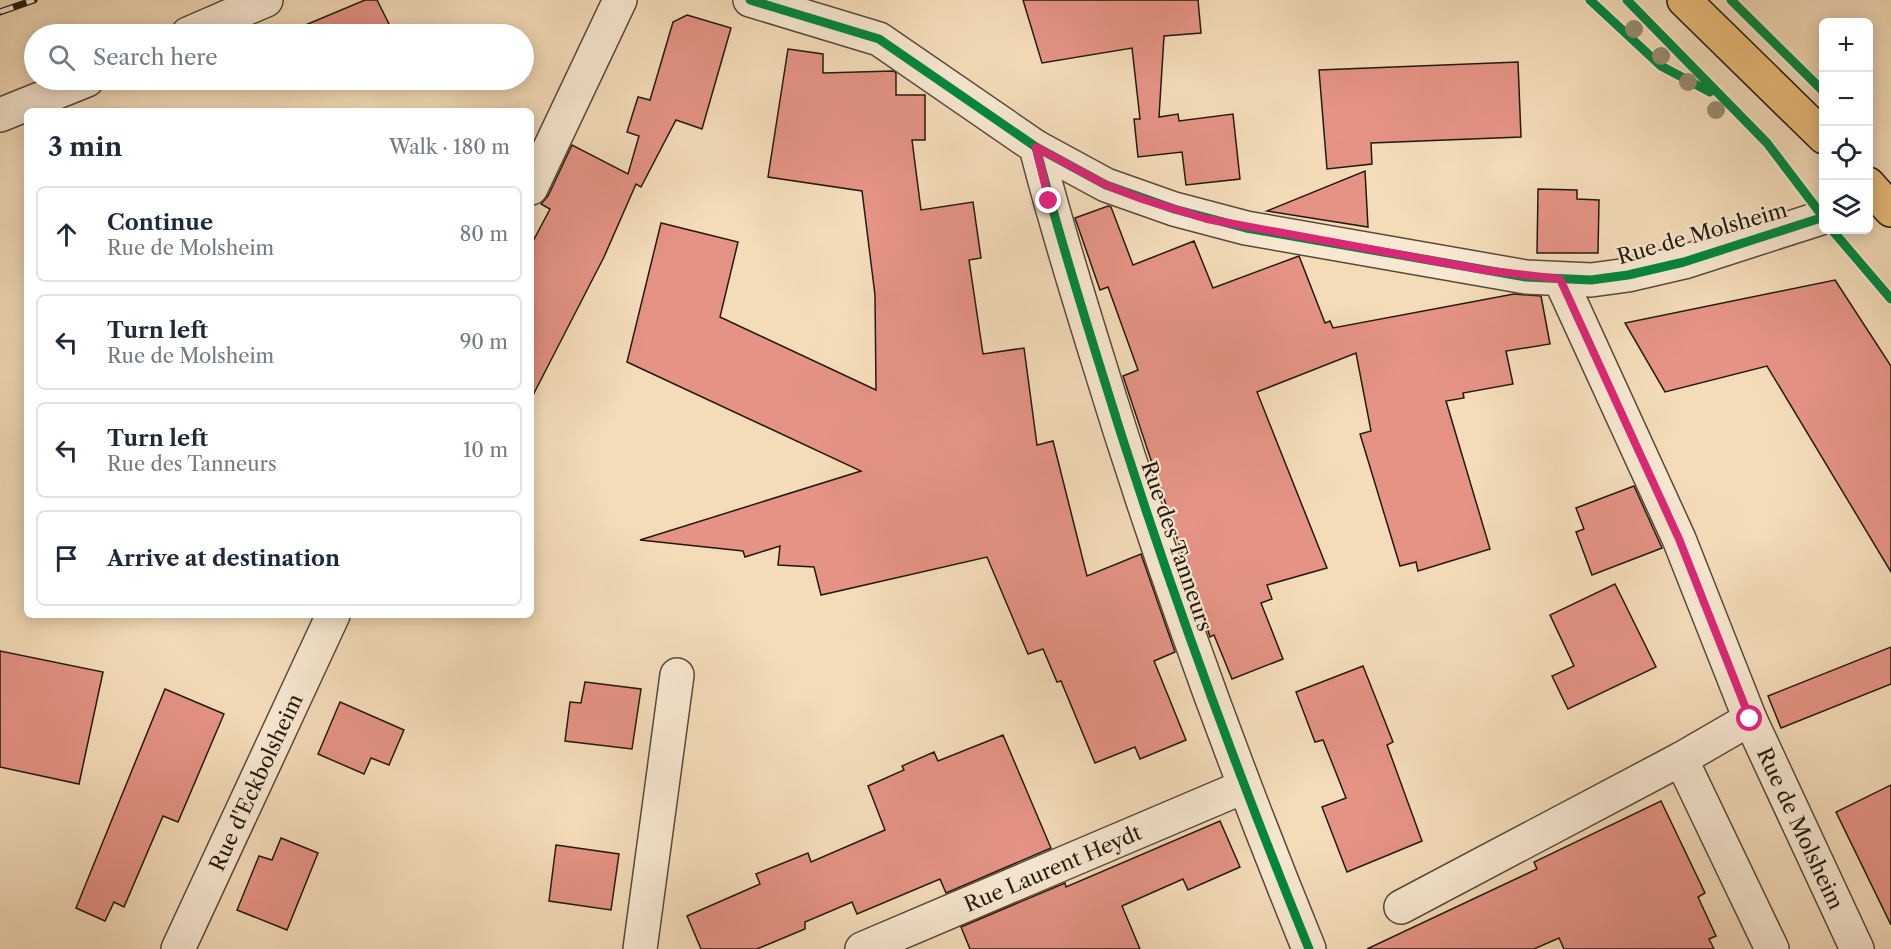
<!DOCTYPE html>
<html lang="en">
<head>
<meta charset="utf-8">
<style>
  :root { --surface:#fff; --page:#f6f6f7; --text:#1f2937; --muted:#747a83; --line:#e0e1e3 }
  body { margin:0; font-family:"Libre Caslon Text",serif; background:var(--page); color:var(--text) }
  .controls { position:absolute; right:18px; top:18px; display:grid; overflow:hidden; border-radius:9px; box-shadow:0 3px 15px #0003 }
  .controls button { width:54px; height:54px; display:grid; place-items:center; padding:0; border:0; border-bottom:2px solid var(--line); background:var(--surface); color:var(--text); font:30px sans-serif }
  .stop { position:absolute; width:18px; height:18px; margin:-14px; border:4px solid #db2777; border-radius:50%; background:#fff }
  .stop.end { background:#db2777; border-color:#fff; box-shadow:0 2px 6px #0008 }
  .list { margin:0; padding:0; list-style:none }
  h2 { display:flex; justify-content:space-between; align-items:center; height:78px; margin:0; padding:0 24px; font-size:26px }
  h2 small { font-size:20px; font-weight:400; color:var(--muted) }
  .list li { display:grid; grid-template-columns:39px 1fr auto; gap:18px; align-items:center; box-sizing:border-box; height:96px; margin:0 12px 12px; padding:0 12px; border:2px solid var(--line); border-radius:9px }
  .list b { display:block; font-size:22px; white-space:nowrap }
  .list p { margin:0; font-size:20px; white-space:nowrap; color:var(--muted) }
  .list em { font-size:20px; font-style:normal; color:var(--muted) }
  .icon { flex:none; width:33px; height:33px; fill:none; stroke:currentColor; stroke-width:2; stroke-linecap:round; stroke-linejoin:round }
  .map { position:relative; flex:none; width:1891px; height:949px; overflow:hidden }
  .search { position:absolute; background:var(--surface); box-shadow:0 3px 15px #0003; left:24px; top:24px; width:510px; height:66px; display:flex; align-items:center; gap:15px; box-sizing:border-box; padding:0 21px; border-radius:33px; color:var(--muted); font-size:22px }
  .panel { position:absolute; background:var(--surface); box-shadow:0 3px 15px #0003; left:24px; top:108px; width:510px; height:510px; border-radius:9px }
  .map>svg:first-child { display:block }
</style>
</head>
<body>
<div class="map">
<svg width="1891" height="949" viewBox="0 0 1891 949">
  <rect width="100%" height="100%" fill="#f4dcb9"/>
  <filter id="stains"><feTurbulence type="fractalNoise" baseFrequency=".00333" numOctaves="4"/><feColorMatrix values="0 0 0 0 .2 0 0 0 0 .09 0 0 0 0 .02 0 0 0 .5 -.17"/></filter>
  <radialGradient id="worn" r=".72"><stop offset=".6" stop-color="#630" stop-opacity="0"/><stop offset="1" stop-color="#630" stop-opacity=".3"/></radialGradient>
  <!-- building -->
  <g fill="#e59385" stroke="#231a10" stroke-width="1.5">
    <path d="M365,0H377L394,34H284Z"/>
    <path d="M1023,0H1198L1201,33L1164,36L1159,117L1178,114L1179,121L1233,114L1240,179L1186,185L1182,152L1138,157L1134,119H1140L1132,48L1042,63Z"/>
    <path d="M687,15L731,28L702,129L676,120L641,187L636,184L604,257L531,399V245L550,209L541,204L548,196L572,145L628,174L639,136L627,132L638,97L650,100L673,22Z"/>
    <path d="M788,49L823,54V73L893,71L896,73V95H925V140H912L921,210L973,202L981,258L969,260L983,354L1024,348L1037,445L1053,441L1087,576L1141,554L1175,652L1154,661L1186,740L1140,759L1135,747L1095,763L1061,681L1057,682L1043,649L1028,654L987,557L821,595L814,567L778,565L780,546L745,557L743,551L640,540L861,471L627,362L661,223L738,242L720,317L876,390L875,295L862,191L768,177Z"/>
    <path d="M1518,62L1521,137L1371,143L1372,164L1327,169L1319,70Z"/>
    <path d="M1365,171L1368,227L1267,211Z"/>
    <path d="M1538,189L1577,190V199L1599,200L1598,253H1537Z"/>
    <path d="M1108,206L1111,207L1133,265L1194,241L1213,288L1299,256L1325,323L1330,321L1333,328L1514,294L1541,296L1550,344L1506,351L1513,384L1463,393L1464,398L1446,401L1490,549L1418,571L1416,562L1400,566L1360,434L1371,431L1356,353L1257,392L1327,568L1267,585L1272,599L1261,603L1283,659L1232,679L1214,635L1210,637L1123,376L1138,370L1108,287L1100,290L1075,218Z"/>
    <path d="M1835,280L1891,366V572L1767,366L1665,392L1625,323Z"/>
    <path d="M1634,486L1662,548L1592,575L1576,532L1584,529L1576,508Z"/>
    <path d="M1615,584L1656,667L1568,709L1552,676L1574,666L1550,615Z"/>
    <path d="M1891,647V684L1781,728L1768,696Z"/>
    <path d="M0,651L103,672L79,784L0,767Z"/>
    <path d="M1363,666L1393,742L1387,745L1422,841L1347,872L1322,807L1346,798L1323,740L1315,742L1296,692Z"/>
    <path d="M585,682L641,689L632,749L565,741L570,702L581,703Z"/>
    <path d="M165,689L224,714L178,822L163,816L124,907L114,902L105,921L76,908Z"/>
    <path d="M340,702L404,730L389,765L371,758L364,774L318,754Z"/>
    <path d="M1003,735L1051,848L946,893L940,879L857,914L852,902L805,922V929L757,949H701L687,916L760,884L756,874L808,853L811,862L885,830L868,786L904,770L902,766L934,752L938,761Z"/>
    <path d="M1891,785V925L1836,812Z"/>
    <path d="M1661,801L1705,893L1698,897L1716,936L1709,939L1714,949H1564L1559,938L1534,949H1367L1537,869L1534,862Z"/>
    <path d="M1220,821L1240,867L1188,890L1183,879L1122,906L1140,949H970L961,927L1065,883L1066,887Z"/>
    <path d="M281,838L318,853L287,930L237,910L259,856L272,860Z"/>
    <path d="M556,845L619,854L611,910L549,901Z"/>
  </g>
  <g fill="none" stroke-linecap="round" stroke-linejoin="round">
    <!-- minor casing -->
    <g stroke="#574a3a" stroke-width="36">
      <g id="minor">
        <path d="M750,0L879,39L1036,147L1106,185L1174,209L1246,228L1526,277L1591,280L1628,275L1684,262L1824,217"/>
        <path d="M188,34L266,0"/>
        <path d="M0,115L87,80"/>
        <path d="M1036,147C1054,219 1076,289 1098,360C1159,560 1230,755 1309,949"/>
        <path d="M531,188L620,0"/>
        <path id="s1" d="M1560,279L1679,539L1750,719L1857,949"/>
        <path d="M1681,759L1772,949"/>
        <path d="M1401,907L1681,759L1750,719"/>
        <path id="s2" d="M178,949L333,615"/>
        <path d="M640,949L677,675"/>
        <path id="s3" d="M862,949L1243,787"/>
      </g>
    </g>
    <!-- major casing -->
    <g stroke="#231a10" stroke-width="36">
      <g id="major">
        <path d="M1684,0L1824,137"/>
        <path d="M1868,184L1891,210"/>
      </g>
    </g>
    <!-- minor -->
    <use href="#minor" stroke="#f8e8d2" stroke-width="33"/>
    <!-- major -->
    <use href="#major" stroke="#eabe7c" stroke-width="33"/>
    <!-- rail casing -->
    <g stroke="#231a10" stroke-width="7">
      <path id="rail" d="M0,12L34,0"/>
    </g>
    <!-- rail -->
    <use href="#rail" stroke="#f8e8d2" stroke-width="4.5" stroke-dasharray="14" stroke-linecap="butt"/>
    <!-- cycleway casing -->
    <g stroke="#f8e8d2" stroke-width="13">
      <g id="cycleway">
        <path d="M750,0L879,39L1036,147L1106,185L1174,209L1246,228L1526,277L1591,280L1628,275L1684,262L1824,217"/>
        <path d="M1590,0L1661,66L1710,92"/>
        <path d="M1627,0L1767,143L1824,218"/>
        <path d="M1731,0L1824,92"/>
        <path d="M1036,147C1054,219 1076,289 1098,360C1159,560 1230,755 1309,949"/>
        <path d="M1832,230L1891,299"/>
      </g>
    </g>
    <!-- cycleway -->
    <use href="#cycleway" stroke="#00873e" stroke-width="9"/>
  </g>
  <!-- trees -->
  <g fill="#9a8d72">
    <circle cx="1634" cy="29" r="9"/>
    <circle cx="1661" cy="56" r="9"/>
    <circle cx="1688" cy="82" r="9"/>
    <circle cx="1716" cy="110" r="9"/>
  </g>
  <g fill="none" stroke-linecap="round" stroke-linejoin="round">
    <!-- route -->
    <path stroke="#db2777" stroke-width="8" d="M1049,201L1036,147L1106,185L1142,199L1207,219L1484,270L1560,279L1679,539L1750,719"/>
  </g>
  <g text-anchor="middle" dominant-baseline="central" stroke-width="4.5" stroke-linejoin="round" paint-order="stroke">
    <!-- street labels -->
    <g font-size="21" fill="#231a10" stroke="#f8e8d2">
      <text transform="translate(1702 233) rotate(-16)">Rue de Molsheim</text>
      <text transform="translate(1177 546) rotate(71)">Rue des Tanneurs</text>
      <text stroke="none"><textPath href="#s2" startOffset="184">Rue d'Eckbolsheim</textPath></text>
      <text stroke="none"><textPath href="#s1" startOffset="600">Rue de Molsheim</textPath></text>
      <text stroke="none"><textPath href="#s3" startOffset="207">Rue Laurent Heydt</textPath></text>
    </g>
  </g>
  <rect width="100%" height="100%" filter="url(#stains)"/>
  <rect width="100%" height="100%" fill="url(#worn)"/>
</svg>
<div class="controls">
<button>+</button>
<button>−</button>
<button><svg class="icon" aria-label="locate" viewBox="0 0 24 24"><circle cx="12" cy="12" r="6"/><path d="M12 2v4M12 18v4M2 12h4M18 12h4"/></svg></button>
<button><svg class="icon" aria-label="layers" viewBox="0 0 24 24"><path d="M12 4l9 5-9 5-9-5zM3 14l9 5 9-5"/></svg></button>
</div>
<div class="stop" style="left:1750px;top:719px"></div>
<div class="stop end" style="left:1049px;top:201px"></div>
<div class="search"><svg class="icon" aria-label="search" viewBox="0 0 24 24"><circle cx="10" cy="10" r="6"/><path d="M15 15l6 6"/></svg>Search here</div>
<section class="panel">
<h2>3 min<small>Walk · 180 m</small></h2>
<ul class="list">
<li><svg class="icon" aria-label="ahead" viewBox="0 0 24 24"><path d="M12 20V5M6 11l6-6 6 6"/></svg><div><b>Continue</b><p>Rue de Molsheim</p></div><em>80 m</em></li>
<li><svg class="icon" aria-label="left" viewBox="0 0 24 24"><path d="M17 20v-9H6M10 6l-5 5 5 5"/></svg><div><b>Turn left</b><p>Rue de Molsheim</p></div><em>90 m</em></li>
<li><svg class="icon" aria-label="left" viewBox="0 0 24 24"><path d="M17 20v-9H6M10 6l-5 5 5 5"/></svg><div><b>Turn left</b><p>Rue des Tanneurs</p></div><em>10 m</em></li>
<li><svg class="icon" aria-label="arrive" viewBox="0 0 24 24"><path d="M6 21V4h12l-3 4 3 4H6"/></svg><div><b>Arrive at destination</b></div></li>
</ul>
</section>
</div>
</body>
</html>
